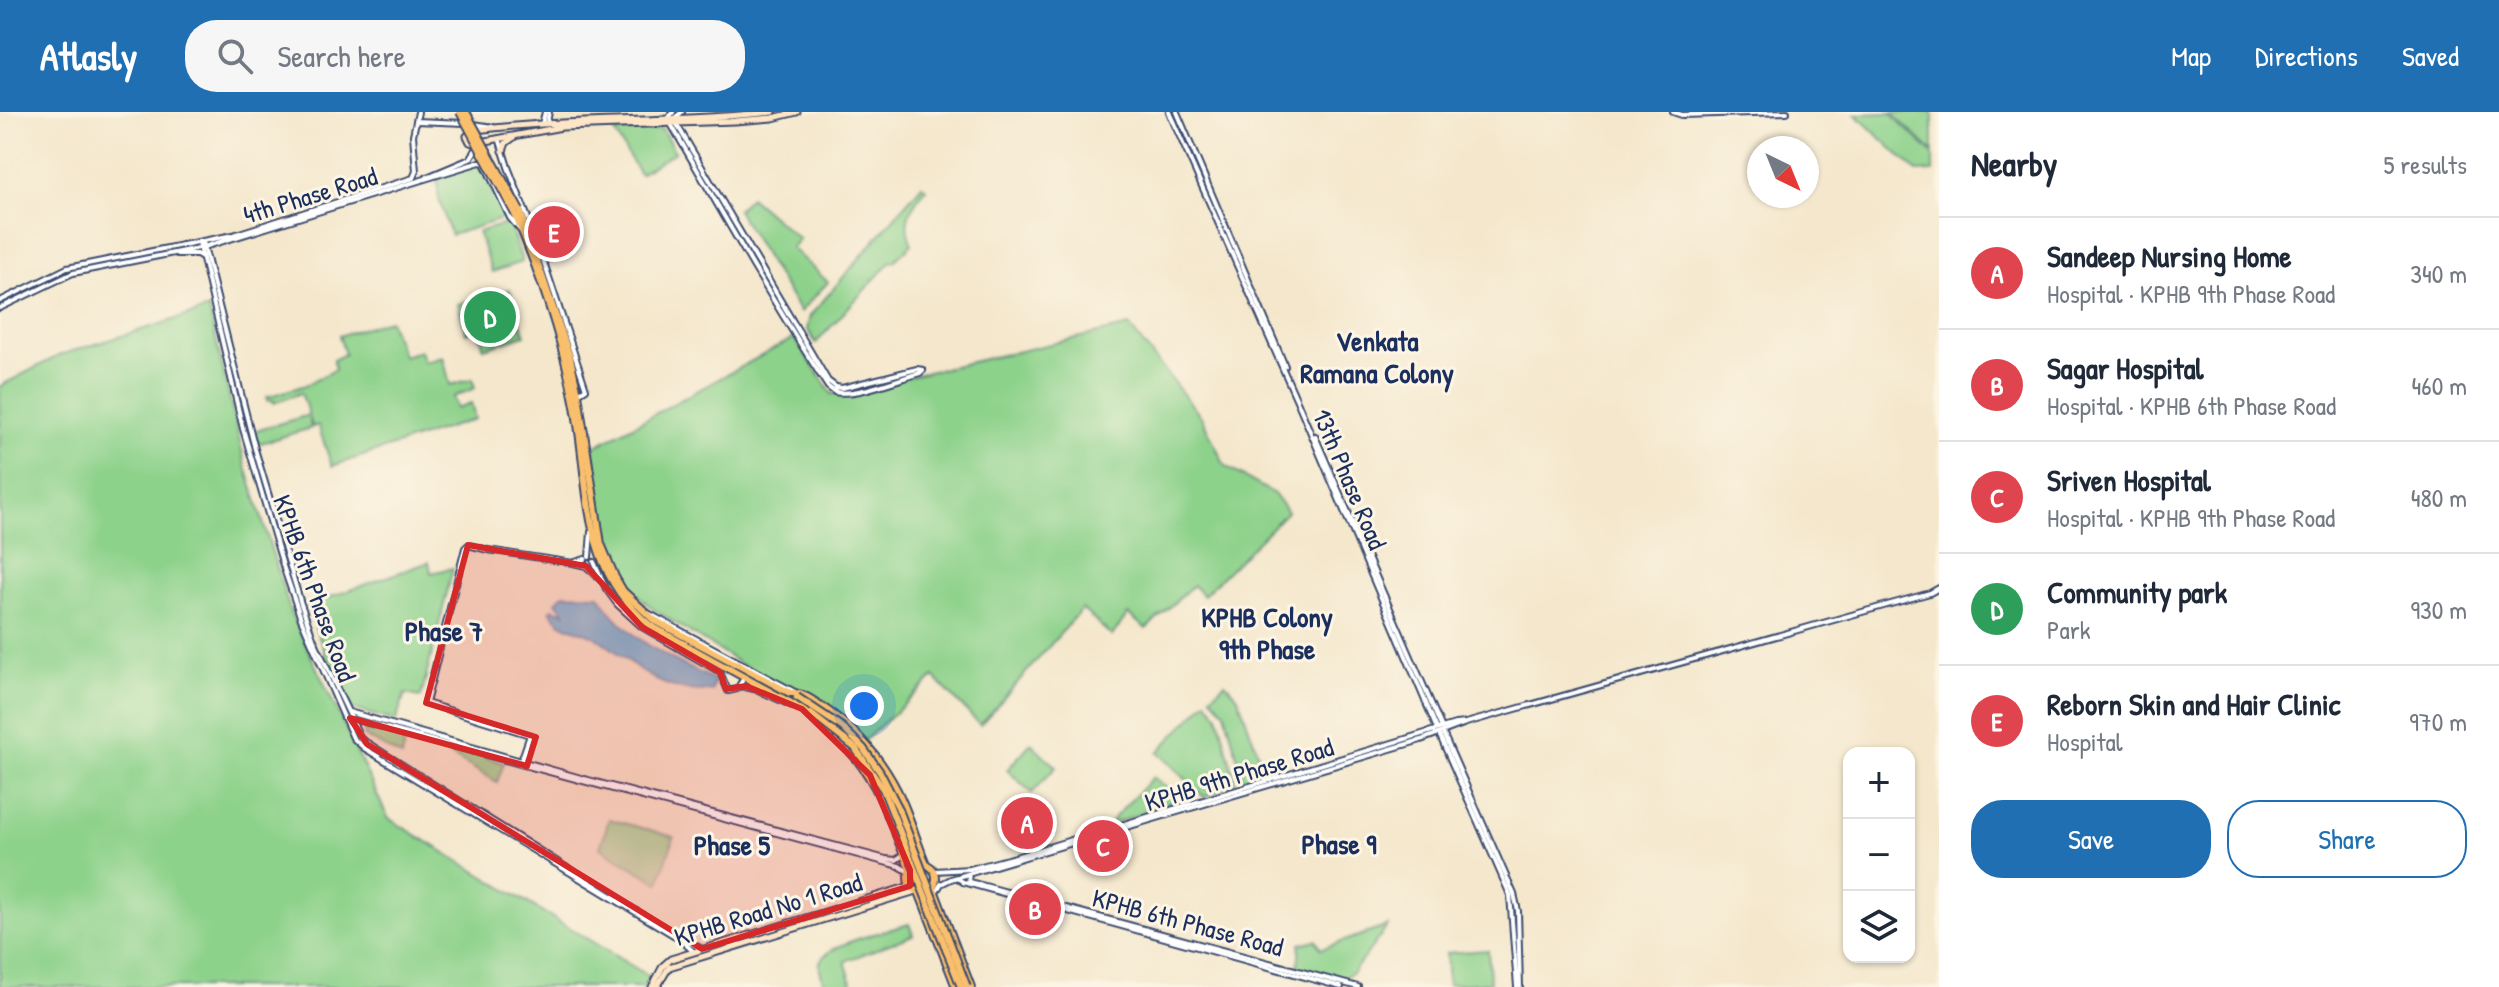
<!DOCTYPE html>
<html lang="en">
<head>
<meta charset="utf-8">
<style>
  :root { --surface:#fff; --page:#f6f6f7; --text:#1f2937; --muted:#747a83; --line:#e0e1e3; --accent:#1f6fb2 }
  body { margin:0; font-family:"Patrick Hand",sans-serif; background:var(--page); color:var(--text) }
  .controls { position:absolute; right:24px; bottom:24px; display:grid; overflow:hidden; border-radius:16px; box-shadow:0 2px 6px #0004 }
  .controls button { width:72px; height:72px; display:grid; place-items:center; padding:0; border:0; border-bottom:2px solid var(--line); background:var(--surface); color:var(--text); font:40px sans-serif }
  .compass { position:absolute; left:1747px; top:24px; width:72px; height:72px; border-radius:50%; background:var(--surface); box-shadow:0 2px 6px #0004; rotate:137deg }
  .you { position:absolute; left:864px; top:594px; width:28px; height:28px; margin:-20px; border:6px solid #fff; border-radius:50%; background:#1a73e8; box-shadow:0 0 0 12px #1a73e833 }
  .badge { display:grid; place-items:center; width:52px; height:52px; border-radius:50%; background:var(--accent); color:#fff; font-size:26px; font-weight:700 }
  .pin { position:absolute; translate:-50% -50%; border:4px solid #fff; box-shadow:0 2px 8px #0006 }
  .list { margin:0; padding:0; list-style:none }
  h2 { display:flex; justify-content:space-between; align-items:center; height:104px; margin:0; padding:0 32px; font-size:34px }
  h2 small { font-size:26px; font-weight:400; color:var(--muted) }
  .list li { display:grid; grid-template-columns:52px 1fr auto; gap:24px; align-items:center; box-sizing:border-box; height:112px; padding:0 32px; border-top:2px solid var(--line) }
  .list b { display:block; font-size:30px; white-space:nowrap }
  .list p { margin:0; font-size:26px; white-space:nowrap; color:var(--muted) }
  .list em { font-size:26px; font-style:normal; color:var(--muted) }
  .actions { display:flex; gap:16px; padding:24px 32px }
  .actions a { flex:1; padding:18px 0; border:2px solid var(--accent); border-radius:32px; text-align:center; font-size:28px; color:var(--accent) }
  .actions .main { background:var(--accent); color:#fff }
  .icon { flex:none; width:44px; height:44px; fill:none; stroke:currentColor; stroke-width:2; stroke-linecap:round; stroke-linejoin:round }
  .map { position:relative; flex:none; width:1939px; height:875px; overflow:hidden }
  header { display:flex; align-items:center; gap:48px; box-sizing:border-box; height:112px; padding:0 40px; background:var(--accent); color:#fff }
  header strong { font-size:38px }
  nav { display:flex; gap:44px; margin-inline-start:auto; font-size:28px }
  .search { width:560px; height:72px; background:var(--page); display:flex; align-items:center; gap:20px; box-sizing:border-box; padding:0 28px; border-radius:32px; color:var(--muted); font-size:30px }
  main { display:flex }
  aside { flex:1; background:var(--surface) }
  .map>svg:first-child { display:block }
</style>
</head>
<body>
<header>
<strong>Atlasly</strong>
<div class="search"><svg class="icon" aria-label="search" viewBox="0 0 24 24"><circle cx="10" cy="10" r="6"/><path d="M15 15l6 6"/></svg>Search here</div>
<nav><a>Map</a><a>Directions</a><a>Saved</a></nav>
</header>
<main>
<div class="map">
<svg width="1939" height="875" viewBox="0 0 1939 875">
  <rect width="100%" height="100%" fill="#fcf5e5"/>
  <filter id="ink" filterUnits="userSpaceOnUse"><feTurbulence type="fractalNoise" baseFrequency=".0125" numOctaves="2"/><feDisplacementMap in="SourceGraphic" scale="16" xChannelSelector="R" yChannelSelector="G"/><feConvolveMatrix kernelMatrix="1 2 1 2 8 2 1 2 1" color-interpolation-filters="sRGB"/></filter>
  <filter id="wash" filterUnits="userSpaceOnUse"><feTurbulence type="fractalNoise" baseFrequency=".006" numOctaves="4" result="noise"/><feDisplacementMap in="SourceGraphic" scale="32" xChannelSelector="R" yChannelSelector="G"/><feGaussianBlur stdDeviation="1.8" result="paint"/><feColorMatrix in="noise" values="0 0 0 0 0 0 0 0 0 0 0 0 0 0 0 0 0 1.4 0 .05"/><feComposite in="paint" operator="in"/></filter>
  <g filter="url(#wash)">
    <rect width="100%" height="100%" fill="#f4e7cc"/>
    <!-- green -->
    <g fill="#8dd28b" stroke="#548074" stroke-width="2">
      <path d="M1933,0V40L1892,1Z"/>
      <path d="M1890,1L1933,42V59L1917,60L1855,2Z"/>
      <path d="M662,17L675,40L640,62L614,20Z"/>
      <path d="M479,53L502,98V107L451,123L439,88L437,67Z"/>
      <path d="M922,73L926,77C911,94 901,110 912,132L894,149L890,150L816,231L807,217L810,204Z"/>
      <path d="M750,85L799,127L791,136L828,170L800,200L737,98Z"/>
      <path d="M509,111L522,150L492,160L478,120Z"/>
      <path d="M510,177L525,223L484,236L478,217L466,221L458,192Z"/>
      <path d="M209,197L244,348L291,502L388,706L650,865L644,875H0V274L60,243Z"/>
      <path d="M389,208L403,244L420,239L424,250L443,245L450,273L472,267L475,276L453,285L457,296L471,291L475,307L332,354L318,313L313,315L309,306L311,316L258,332L254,319L309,303L301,281L274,291L273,288L268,289L267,285L306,273L335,258L333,248L345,242L339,224Z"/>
      <path d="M1129,214L1202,306L1225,354L1274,382L1287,400L1203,484L1193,473L1146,517L1128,502L1112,524L1082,497L980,613L934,565L864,629L656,499C600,457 602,398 594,335L794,226L832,282Z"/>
      <path d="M429,450L431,461L453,456L421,585L405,582L396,609L349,596L327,546L307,493Z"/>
      <path d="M1225,571L1238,585L1266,664L1244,669L1225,600L1211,584Z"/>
      <path d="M1207,589L1218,603L1236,672L1204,685L1158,640Z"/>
      <path d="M367,612L406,623L402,645L364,624Z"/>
      <path d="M431,629L504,651L497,670L435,634Z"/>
      <path d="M1031,631L1056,655L1032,681L1007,658Z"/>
      <path d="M1153,665L1180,687L1113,712L1112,708Z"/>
      <path d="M609,707L674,725L659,771L600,736Z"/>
      <path d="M909,812L913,823L845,849L853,875H826C823,868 818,858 820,850C827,831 891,818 909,812Z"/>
      <path d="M1388,814L1353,860L1341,867L1298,856L1300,832L1316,828L1321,837Z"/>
      <path d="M1488,838L1490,870L1448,873L1446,841Z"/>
    </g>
    <!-- water -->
    <path fill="#5db0d9" stroke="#3c709c" stroke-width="2" d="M563,482L599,483C626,527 669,547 715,568L712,579C654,581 640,554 597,526C576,513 568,523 550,499L552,497L565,501L556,490Z"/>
  </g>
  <g filter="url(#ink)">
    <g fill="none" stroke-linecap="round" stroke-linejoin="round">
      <!-- tertiary casing -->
      <g stroke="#3c4b6e" stroke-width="8">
        <g id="tertiary">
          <path d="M673,0L668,7C720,97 771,188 828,275L835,280L836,275L842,276L917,257L923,258"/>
          <path d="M682,0L673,7L676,11L828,269L836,275"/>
          <path d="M1169,0L1298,291L1437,617"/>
          <path d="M1177,0L1285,254"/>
          <path d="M1673,0L1682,3L1787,0"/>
          <path d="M416,9L465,11"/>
          <path d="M547,11L549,0"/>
          <path d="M474,12L493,15"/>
          <path d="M542,12L545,0"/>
          <path d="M499,26L508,55L537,129L586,277L578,282"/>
          <path d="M427,65L470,47L478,34"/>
          <path d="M199,130L243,317L284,457L301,507L353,626L364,636L680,827L694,840"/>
          <path d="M203,130L255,337L301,492L314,528L361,627L644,804L702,837"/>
          <path d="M177,142H197L202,145"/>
          <path d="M0,189L67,156L233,123L413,66L416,59L413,23L418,0"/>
          <path d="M0,196L73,161L204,135L480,50L484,51L510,106L520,118"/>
          <path d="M835,280C855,285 898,267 920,261L923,258"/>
          <path d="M1315,324L1442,616"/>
          <path d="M589,445L591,420"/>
          <path d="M575,450L585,447"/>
          <path d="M594,450L606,477L617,492L642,515L720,560L728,579L737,577L744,566"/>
          <path d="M648,501L795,580"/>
          <path d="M741,574L758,578L792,594"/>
          <path d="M349,600L581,666L886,747L896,748L903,743"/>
          <path d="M349,606L899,754L909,760"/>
          <path d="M1443,621L1514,782L1518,799L1520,875"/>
          <path d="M1439,622L1510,783L1517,875"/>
          <path d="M521,649L530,623L426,591L465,436L468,433L488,438L573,451L586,454L601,468"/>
          <path d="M934,759L970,757L1015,745L1455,612L1466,611"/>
          <path d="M968,763L970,770L1358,875"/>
          <path d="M959,767L963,770L1341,875"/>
          <path d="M936,780L941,772L951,767L1421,628L1466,611L1930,481L1939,476"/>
        </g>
      </g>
      <!-- secondary casing -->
      <g stroke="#3c4b6e" stroke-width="9">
        <g id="secondary">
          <path d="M773,0C674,11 574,6 475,18L467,24L470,30L475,31L562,15L735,9L773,6L797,0"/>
          <path d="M503,39L506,31L514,25"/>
          <path d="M652,875L663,854L671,847L910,774"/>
          <path d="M657,875L669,855L916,779"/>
        </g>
      </g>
      <!-- primary casing -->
      <g stroke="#3c4b6e" stroke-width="10">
        <g id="primary">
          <path d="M520,99L570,246L578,282L601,432L615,465L623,479L654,508L790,581C802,580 814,589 824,596C854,616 880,645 897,678C909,701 916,728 926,752"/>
          <path d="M515,102C540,162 562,226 574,289C591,372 578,456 651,514L802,597L822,614"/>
          <path d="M837,626C877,662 890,710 910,758"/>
          <circle cx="922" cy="766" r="14"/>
          <path d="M933,775L971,875"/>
          <path d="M919,780L956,875"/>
        </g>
      </g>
      <!-- tertiary -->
      <use href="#tertiary" stroke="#fff" stroke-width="4"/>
      <!-- secondary -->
      <use href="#secondary" stroke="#fde5c5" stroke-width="5"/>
      <!-- primary -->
      <use href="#primary" stroke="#f9bf6d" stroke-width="6"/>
      <!-- primary-bridge casing -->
      <g stroke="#3c4b6e" stroke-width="10" stroke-linecap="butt">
        <g id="primary-bridge">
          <path d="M460,0L515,102"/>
          <path d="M466,0L520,99"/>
          <path d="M797,585L842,615L863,636L880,660L898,695L967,875"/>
          <path d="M811,602L855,636L883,677L961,875"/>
        </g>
      </g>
      <!-- primary-bridge -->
      <use href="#primary-bridge" stroke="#f9bf6d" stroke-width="6"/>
    </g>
  </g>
  <!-- marked area -->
  <path fill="#d62828" fill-opacity="0.2" stroke="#d62828" stroke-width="6" stroke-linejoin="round" d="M468,433L586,454L642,515L720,560L726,577L746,574L802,597L870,663L910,758V774L702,837L367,632L350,606L527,654L536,625L426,591Z"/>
  <g text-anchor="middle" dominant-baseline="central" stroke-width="6" stroke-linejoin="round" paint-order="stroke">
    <!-- street labels -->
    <g font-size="26" fill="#1b2f5e" stroke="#fcf5e5">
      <text transform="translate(310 83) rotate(-17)">4th Phase Road</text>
      <text transform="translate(1350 367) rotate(67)">13th Phase Road</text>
      <text transform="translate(315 476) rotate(70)">KPHB 6th Phase Road</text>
      <text transform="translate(1239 662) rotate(-17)">KPHB 9th Phase Road</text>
      <text transform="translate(768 797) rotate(-17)">KPHB Road No 1 Road</text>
      <text transform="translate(1188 810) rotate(15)">KPHB 6th Phase Road</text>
    </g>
    <!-- neighbourhood labels -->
    <g font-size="28" font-weight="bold" fill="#1b2f5e" stroke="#fcf5e5">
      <text x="1377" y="229">Venkata<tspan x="1377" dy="32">Ramana Colony</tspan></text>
      <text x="1267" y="505">KPHB Colony<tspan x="1267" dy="32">9th Phase</tspan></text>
      <text x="444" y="519">Phase 7</text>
      <text x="1339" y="732">Phase 9</text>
      <text x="732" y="733">Phase 5</text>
    </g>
  </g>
</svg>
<div class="controls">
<button>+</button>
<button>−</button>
<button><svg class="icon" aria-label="layers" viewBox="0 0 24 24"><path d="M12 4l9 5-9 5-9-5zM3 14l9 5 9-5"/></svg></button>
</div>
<svg class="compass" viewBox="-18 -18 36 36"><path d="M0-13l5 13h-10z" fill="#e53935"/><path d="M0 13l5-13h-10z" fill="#747a83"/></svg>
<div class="you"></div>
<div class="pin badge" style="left:1027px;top:711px;background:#e0444e">A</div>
<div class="pin badge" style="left:1035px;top:797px;background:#e0444e">B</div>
<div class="pin badge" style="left:1103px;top:734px;background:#e0444e">C</div>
<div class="pin badge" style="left:490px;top:205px;background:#2e9e5b">D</div>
<div class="pin badge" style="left:554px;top:120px;background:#e0444e">E</div>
</div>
<aside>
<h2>Nearby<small>5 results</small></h2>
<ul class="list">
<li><span class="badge" style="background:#e0444e">A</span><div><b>Sandeep Nursing Home</b><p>Hospital · KPHB 9th Phase Road</p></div><em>340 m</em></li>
<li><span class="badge" style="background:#e0444e">B</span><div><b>Sagar Hospital</b><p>Hospital · KPHB 6th Phase Road</p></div><em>460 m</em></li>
<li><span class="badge" style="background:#e0444e">C</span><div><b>Sriven Hospital</b><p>Hospital · KPHB 9th Phase Road</p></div><em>480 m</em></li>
<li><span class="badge" style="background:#2e9e5b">D</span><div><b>Community park</b><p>Park</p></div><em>930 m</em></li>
<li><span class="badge" style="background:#e0444e">E</span><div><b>Reborn Skin and Hair Clinic</b><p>Hospital</p></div><em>970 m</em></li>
</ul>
<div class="actions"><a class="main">Save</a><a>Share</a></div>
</aside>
</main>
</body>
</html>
